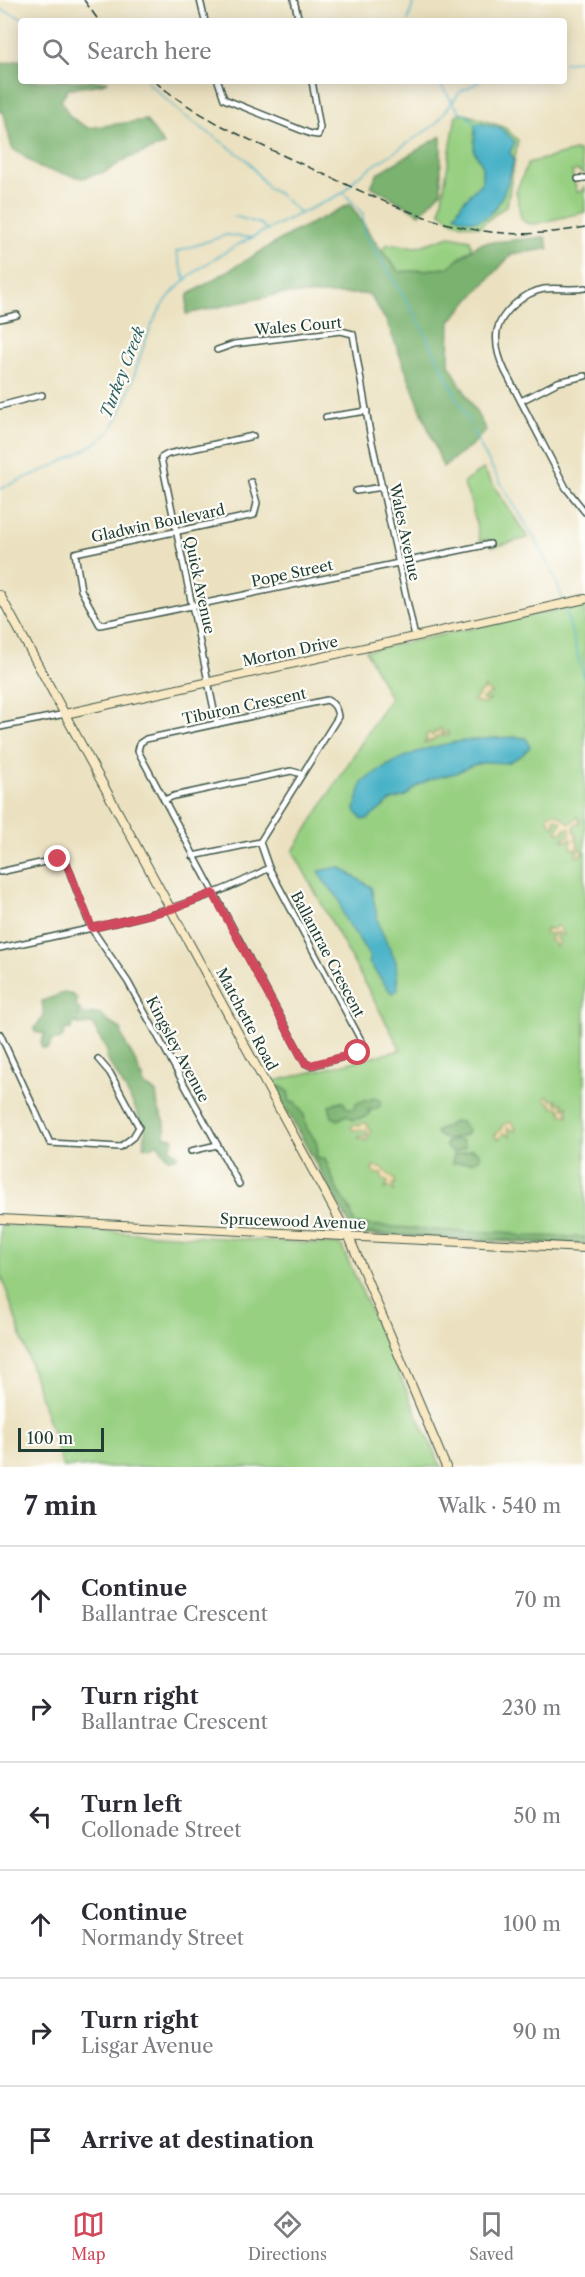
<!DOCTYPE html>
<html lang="en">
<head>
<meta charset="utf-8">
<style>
  :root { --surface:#fff; --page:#f2f2f3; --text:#2b2b33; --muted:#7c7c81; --line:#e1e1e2; --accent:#d1495b }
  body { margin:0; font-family:"Libre Caslon Text",serif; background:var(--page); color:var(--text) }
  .scale { position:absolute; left:18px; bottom:15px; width:86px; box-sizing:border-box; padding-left:6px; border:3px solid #1f3d34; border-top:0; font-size:16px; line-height:21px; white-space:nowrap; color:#1f3d34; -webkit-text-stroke:4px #fdfcf7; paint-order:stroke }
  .stop { position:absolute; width:18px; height:18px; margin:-14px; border:4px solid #d1495b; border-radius:50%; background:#fff }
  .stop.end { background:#d1495b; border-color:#fff; box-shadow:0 2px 6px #0008 }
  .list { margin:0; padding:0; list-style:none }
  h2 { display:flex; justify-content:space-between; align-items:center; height:78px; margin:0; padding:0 24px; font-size:26px }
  h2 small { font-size:20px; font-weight:400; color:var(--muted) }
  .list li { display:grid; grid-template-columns:39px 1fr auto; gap:18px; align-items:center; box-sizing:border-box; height:108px; padding:0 24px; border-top:2px solid var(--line) }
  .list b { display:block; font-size:22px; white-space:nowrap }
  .list p { margin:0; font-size:20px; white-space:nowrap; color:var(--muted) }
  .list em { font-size:20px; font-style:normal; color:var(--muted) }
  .icon { flex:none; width:33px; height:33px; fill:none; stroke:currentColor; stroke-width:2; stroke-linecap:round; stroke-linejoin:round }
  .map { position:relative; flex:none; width:585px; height:1467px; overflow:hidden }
  .search { position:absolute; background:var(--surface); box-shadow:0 3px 15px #0003; left:18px; right:18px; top:18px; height:66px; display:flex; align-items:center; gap:15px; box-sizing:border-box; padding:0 21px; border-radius:6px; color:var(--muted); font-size:22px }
  .sheet { height:726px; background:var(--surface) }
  nav { display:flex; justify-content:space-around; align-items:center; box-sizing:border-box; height:84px; border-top:2px solid var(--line); background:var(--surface); font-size:16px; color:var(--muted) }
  nav a { display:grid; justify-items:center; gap:3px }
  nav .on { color:var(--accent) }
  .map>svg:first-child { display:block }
</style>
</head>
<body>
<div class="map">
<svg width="585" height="1467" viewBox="0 0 585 1467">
  <rect width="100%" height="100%" fill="#fdfcf7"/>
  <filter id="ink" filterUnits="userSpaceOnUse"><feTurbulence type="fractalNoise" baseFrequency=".0167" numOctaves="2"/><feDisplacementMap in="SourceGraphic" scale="12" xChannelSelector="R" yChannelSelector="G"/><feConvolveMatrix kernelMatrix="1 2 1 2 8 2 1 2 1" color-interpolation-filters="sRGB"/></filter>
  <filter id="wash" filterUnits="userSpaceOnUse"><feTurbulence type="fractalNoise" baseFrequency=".008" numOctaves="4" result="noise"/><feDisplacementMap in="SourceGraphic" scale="24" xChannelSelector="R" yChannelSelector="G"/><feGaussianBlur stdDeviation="1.35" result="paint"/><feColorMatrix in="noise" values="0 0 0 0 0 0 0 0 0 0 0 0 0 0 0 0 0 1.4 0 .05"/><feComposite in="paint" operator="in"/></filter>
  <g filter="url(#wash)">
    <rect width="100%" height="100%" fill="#ebe1c0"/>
    <!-- green -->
    <g fill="#98d082" stroke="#5c865b" stroke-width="1.5">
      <path d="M462,113L504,127L518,140L507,205L479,227L454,222L440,212L456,115Z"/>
      <path d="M575,151H579L585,175L577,170L572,172L577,192L582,191L585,186V212L535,224C514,225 522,205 516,192L528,163Z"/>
      <path d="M450,236L470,240L472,248L447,268L399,272L381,250L388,244L417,247Z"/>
      <path d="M483,469L528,538L492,547L489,539L480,541L471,502L463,483Z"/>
      <path d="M585,604V1246L361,1235L352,1228L271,1082L401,1050L293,851L390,698L366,651Z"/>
      <path d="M0,1225L341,1245L441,1467H63L0,1271Z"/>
    </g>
    <!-- forest -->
    <g fill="#7ab270" stroke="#4c7852" stroke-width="1.5">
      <path d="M21,60V81H108L102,84L68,89L61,100L70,117L88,128L146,120L164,145L126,159L105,172L82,178L40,168L12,148L3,112H0V64Z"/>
      <path d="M441,136V192L420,214L371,186L378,173Z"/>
      <path d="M350,204L381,250L399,272L447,268L481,243L545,237L549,249L512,254L450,321L449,364L486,430L473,444L443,467L387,322L369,294H280L186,314L188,295L290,234Z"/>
      <path d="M64,993L73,995L77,999L76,1006L81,1011L76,1015L99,1013L107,1021L121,1029C123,1044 131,1051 137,1065C139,1070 139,1073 143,1077V1085L156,1092L158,1108L165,1122V1137L173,1138L174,1141L170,1147L178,1155L176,1158H168L157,1143L151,1148L143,1146L146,1131L141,1125C138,1109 117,1074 106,1058L107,1051L92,1024L80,1025L75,1022L71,1029L64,1030L63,1037L58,1040H52L48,1049L42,1048L41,1044L45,1034L35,1032L34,1029L44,1016L42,1001Z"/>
      <path d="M280,1086L288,1091L290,1102H295L304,1115L307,1129L316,1141L318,1151L316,1155L319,1159L325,1158L336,1187L350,1209L355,1224L464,1232H504L522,1236L585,1237V1244L357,1233L352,1228L276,1091Z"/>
      <path d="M375,1098L381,1101L379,1107L373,1110H368L370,1113L365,1117L353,1120L347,1115L338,1120L332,1117L329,1106L337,1102H343L347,1108L354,1109L356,1103Z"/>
      <path d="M455,1121L461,1122L468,1130L466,1135L447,1140L439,1136L436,1132Z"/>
      <path d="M453,1140H462L465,1147C458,1151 453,1155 446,1147V1143Z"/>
      <path d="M472,1149L479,1153L480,1158L473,1162L452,1163L454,1154H459Z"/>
    </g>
    <!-- sand -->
    <g fill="#eeda9e" stroke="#868c69" stroke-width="1.5">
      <path d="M484,687L491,693L482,699L485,701L490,700L486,704L473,701L479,695L480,691H484Z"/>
      <path d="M440,728L442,729L441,733L444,734L447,731L449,735L437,736L433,740L424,743L427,739L426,735L429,733L433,736L434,732H437Z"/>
      <path d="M554,813L559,815L570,824L577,817L580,820V823L575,824L574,831L577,836L575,840L579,843L577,846L583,852L578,857L576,855L578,850L571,848V839L566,841L562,839L570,835V828L565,829L563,833H559L557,831L562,822L555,818L554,820L556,824L554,827L548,820V815Z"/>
      <path d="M556,926H558L564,934L563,936L557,932L556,934V939L560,942L556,947L554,942L549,940L554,933L547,934L545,932L547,929H554Z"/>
      <path d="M548,1096L551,1100H558L556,1102L557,1104L563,1103V1108L568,1107L567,1111L569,1116L563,1115L559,1107L553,1108L552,1104L546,1101L545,1098Z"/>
      <path d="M511,1122L516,1128L515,1131L507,1128L510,1136L503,1133L501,1138L496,1139L495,1135L501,1129L502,1125Z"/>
      <path d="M362,1123H366L371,1132L366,1141L358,1137L367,1135V1130H353L351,1127L354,1125L360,1126Z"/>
      <path d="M373,1167L382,1168L395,1180V1184H393L394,1191L389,1187L385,1189L388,1182L382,1179V1174H375L372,1170Z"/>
    </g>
    <!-- water -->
    <g fill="#49b2c7" stroke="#34787e" stroke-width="1.5">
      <path d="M479,123L501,128L515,142L510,152L514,160C509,181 497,227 468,220C462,219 460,219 455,214L462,203L482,182V164L474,151L475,125Z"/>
      <path d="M516,737L526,738L530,747L521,756L507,763L486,762L470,766L456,773L431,779L417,786L406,796L392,800L368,819L362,820L355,810C357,804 360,787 362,783C368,777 378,771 385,767C426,742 470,739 516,737Z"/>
      <path d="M339,867L371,887L379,926L396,962L398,989L392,993C388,990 375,970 369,963L370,958C363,944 355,933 346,921C342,915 342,905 338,898C332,888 322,883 319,871Z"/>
    </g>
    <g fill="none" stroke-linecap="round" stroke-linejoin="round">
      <!-- stream -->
      <g stroke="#49b2c7" stroke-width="1.5">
        <path d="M0,9L29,21"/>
        <path d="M408,21L414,0"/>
        <path d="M564,63L585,59"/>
        <path d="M146,81L182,114L247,160L268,188L279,194L300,213"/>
        <path d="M438,81L459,111L470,118L475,125"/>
        <path d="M344,193L363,214L364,232L419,321L470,424"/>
        <path d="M234,216L261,224L268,231"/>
        <path d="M185,279L176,252L226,235L253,238"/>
        <path d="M472,429C498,488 542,538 563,600"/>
        <path d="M0,489C32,474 85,456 109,432C114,427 117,418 120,412C140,372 142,325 174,291C211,251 293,218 343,193L357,177L436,124L460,92L481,81"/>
        <path d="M565,607L585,682"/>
      </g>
    </g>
  </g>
  <g filter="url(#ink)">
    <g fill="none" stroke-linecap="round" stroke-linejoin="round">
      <!-- street casing -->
      <g stroke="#3e5649" stroke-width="8">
        <g id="street">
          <path d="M200,0L205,21"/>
          <path d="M294,0L299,21"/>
          <path d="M218,81L224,99L311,134L318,135L320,128L312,81"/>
          <path d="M578,179L585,178"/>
          <path d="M585,288C571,291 558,287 544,289C525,292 501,312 497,331C495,345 499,359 505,371L566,488L585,512"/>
          <path d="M0,319L17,315"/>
          <path d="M217,350L234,344L341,331L353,334L370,433L415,637"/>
          <path d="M521,401L558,382L585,376"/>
          <path d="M0,406L42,395"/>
          <path d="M326,417L367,411"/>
          <path d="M251,482L257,503L254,515L75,553L81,590L100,625L490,544"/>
          <path d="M356,491L383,487"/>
          <path d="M327,700C335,704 337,709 338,717L260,842L269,868L363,1044L358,1053L311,1066L305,1063L138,751L140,743L146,739Z"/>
          <path d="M217,724L161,458L168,454L253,436"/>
          <path d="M0,727L65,714"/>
          <path d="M164,800L174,796L291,771L302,774"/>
          <path d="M193,856L260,842"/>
          <path d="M0,872L58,859L66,862L91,928L128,982L239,1184"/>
          <path d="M0,948C91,928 186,913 269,868"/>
          <path d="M0,1034L50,1143L120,1147L133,1137L139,1127L110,1073L98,1059"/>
          <path d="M191,1151L217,1145"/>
        </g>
      </g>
      <!-- secondary casing -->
      <g stroke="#3e5649" stroke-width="10">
        <g id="secondary">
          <path d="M0,595L349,1237L446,1467"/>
          <path d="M65,714L585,599"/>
          <path d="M0,1219L585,1248"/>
        </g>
      </g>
      <!-- street -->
      <use href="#street" stroke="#fff" stroke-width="5"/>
      <!-- secondary -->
      <use href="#secondary" stroke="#f8e8c3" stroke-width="8"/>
      <!-- rail -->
      <g stroke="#1f3d34" stroke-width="1.5" stroke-dasharray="9 4.5" stroke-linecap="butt">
        <path d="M84,0L99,21"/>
        <path d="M154,81C200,119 252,141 306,166C403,210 473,250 585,227"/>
      </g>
    </g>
  </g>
  <g fill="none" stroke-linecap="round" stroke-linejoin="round" filter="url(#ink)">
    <!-- route -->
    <path stroke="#d1495b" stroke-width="8" d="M58,859L66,862L92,928L172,909L213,893L305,1063L311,1065L358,1053"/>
  </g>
  <g text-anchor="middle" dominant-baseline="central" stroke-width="4.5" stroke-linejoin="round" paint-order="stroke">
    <!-- street labels -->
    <g font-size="15" fill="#1f3d34" stroke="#fdfcf7">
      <text transform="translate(298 326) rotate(-5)">Wales Court</text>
      <text transform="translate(158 523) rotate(-12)">Gladwin Boulevard</text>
      <text transform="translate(405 532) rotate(78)">Wales Avenue</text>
      <text transform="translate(292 573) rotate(-12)">Pope Street</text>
      <text transform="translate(200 585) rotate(78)">Quick Avenue</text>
      <text transform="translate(290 651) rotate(-12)">Morton Drive</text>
      <text transform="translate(244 706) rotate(-12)">Tiburon Crescent</text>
      <text transform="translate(328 954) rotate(62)">Ballantrae Crescent</text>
      <text transform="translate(247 1019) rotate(62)">Matchette Road</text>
      <text transform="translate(178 1049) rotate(62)">Kingsley Avenue</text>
      <text transform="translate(293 1221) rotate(2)">Sprucewood Avenue</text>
    </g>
    <!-- water labels -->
    <g font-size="16" font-style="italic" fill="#2c6060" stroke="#fdfcf7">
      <text transform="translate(122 372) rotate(-69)">Turkey Creek</text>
    </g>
  </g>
</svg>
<div class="scale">100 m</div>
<div class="stop" style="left:358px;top:1053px"></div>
<div class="stop end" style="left:58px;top:859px"></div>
<div class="search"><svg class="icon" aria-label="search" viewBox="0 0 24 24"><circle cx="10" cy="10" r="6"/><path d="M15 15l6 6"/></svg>Search here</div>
</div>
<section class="sheet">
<h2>7 min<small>Walk · 540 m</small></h2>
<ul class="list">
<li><svg class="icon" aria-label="ahead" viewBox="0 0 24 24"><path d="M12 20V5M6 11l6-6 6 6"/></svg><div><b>Continue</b><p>Ballantrae Crescent</p></div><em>70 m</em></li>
<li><svg class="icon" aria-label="right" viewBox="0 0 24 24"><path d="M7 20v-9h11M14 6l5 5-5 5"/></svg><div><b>Turn right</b><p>Ballantrae Crescent</p></div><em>230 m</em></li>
<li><svg class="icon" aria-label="left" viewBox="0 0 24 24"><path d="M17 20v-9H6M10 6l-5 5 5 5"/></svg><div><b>Turn left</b><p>Collonade Street</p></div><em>50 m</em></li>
<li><svg class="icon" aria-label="ahead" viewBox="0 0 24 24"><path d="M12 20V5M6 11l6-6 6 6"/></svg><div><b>Continue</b><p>Normandy Street</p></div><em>100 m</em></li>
<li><svg class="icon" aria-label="right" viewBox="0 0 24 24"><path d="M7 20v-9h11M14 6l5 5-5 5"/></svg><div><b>Turn right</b><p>Lisgar Avenue</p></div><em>90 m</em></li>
<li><svg class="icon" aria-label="arrive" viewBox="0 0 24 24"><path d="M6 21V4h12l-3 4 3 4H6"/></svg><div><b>Arrive at destination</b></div></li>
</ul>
</section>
<nav>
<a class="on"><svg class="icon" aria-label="map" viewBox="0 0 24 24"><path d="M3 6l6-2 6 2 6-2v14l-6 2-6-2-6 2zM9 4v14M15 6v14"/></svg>Map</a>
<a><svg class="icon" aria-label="directions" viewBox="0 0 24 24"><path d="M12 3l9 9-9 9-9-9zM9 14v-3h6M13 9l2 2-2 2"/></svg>Directions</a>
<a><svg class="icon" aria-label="saved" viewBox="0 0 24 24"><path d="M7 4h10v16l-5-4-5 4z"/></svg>Saved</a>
</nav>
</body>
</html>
